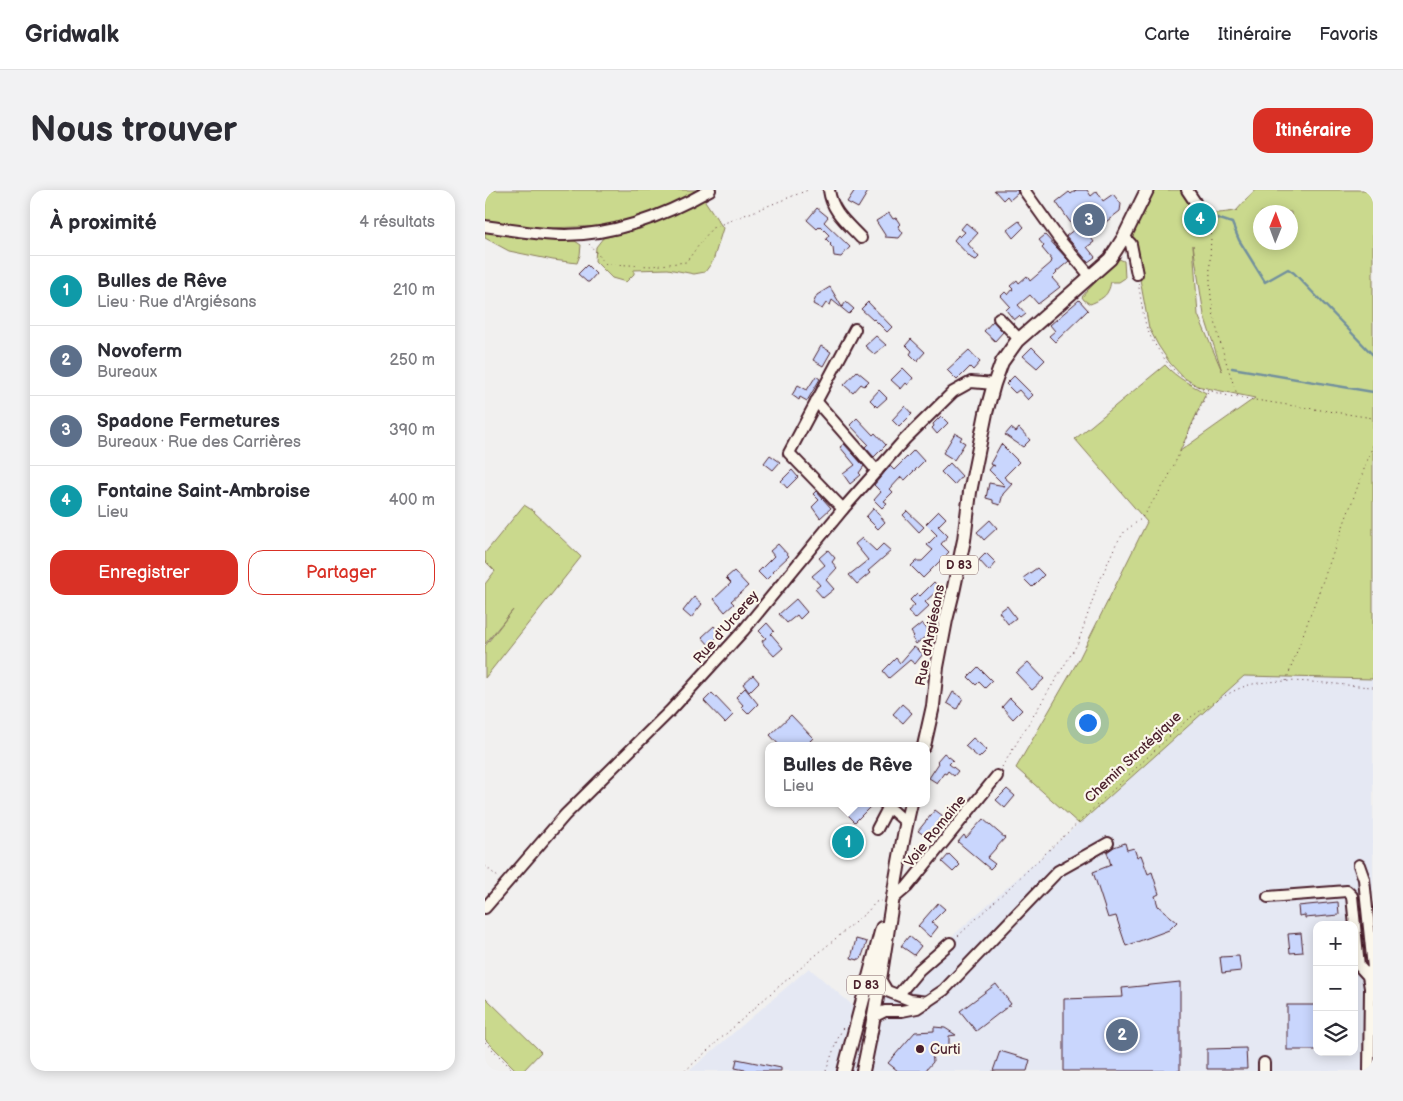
<!DOCTYPE html>
<html lang="fr">
<head>
<meta charset="utf-8">
<style>
  :root { --surface:#fff; --page:#f2f2f3; --text:#2b2b33; --muted:#7c7c81; --line:#e1e1e2; --accent:#d93025 }
  body { margin:0; font-family:"Balsamiq Sans",sans-serif; background:var(--page); color:var(--text) }
  .controls { position:absolute; right:15px; bottom:15px; display:grid; overflow:hidden; border-radius:10px; box-shadow:0 2px 12px #0003 }
  .controls button { width:45px; height:45px; display:grid; place-items:center; padding:0; border:0; border-bottom:1px solid var(--line); background:var(--surface); color:var(--text); font:25px sans-serif }
  .compass { position:absolute; left:768px; top:15px; width:45px; height:45px; border-radius:50%; background:var(--surface); box-shadow:0 2px 12px #0003; rotate:1deg }
  .you { position:absolute; left:602px; top:532px; width:18px; height:18px; margin:-12px; border:4px solid #fff; border-radius:50%; background:#1a73e8; box-shadow:0 0 0 8px #1a73e833 }
  .badge { display:grid; place-items:center; width:32px; height:32px; border-radius:50%; background:var(--accent); color:#fff; font-size:16px; font-weight:700 }
  .pin { position:absolute; translate:-50% -50%; border:2px solid #fff; box-shadow:0 1px 5px #0006 }
  .popup { position:absolute; left:280px; top:552px; width:165px; height:65px; box-sizing:border-box; display:grid; place-content:center; border-radius:10px; background:var(--surface); filter:drop-shadow(0 1px 4px #0005); font-size:16px; white-space:nowrap; color:var(--muted) }
  .popup b { font-size:19px; color:var(--text) }
  .popup::after { content:''; position:absolute; left:50%; top:100%; margin-left:-10px; border:10px solid transparent; border-top-color:var(--surface) }
  .list { margin:0; padding:0; list-style:none }
  h2 { display:flex; justify-content:space-between; align-items:center; height:65px; margin:0; padding:0 20px; font-size:21px }
  h2 small { font-size:16px; font-weight:400; color:var(--muted) }
  .list li { display:grid; grid-template-columns:32px 1fr auto; gap:15px; align-items:center; box-sizing:border-box; height:70px; padding:0 20px; border-top:1px solid var(--line) }
  .list b { display:block; font-size:19px; white-space:nowrap }
  .list p { margin:0; font-size:16px; white-space:nowrap; color:var(--muted) }
  .list em { font-size:16px; font-style:normal; color:var(--muted) }
  .actions { display:flex; gap:10px; padding:15px 20px }
  .actions a { flex:1; padding:11px 0; border:1px solid var(--accent); border-radius:15px; text-align:center; font-size:18px; color:var(--accent) }
  .actions .main { background:var(--accent); color:#fff }
  .icon { flex:none; width:28px; height:28px; fill:none; stroke:currentColor; stroke-width:2; stroke-linecap:round; stroke-linejoin:round }
  .map { position:relative; flex:none; width:888px; height:881px; overflow:hidden; border-radius:15px }
  header { display:flex; align-items:center; gap:30px; box-sizing:border-box; height:70px; padding:0 25px; background:var(--surface); border-bottom:1px solid var(--line) }
  header strong { font-size:24px }
  nav { display:flex; gap:28px; margin-inline-start:auto; font-size:18px }
  .intro { display:flex; align-items:center; justify-content:space-between; box-sizing:border-box; height:120px; padding:0 30px }
  h1 { margin:0; font-size:35px }
  .button { padding:12px 22px; border-radius:15px; background:var(--accent); color:#fff; font-size:18px; font-weight:700 }
  main { display:flex; gap:30px; padding:0 30px }
  aside { flex:1; background:var(--surface); border-radius:15px; box-shadow:0 2px 12px #0003 }
  .map>svg:first-child { display:block }
</style>
</head>
<body>
<header>
<strong>Gridwalk</strong>
<nav><a>Carte</a><a>Itinéraire</a><a>Favoris</a></nav>
</header>
<div class="intro"><h1>Nous trouver</h1><a class="button">Itinéraire</a></div>
<main>
<aside>
<h2>À proximité<small>4 résultats</small></h2>
<ul class="list">
<li><span class="badge" style="background:#0f9aa8">1</span><div><b>Bulles de Rêve</b><p>Lieu · Rue d'Argiésans</p></div><em>210 m</em></li>
<li><span class="badge" style="background:#5c6f8a">2</span><div><b>Novoferm</b><p>Bureaux</p></div><em>250 m</em></li>
<li><span class="badge" style="background:#5c6f8a">3</span><div><b>Spadone Fermetures</b><p>Bureaux · Rue des Carrières</p></div><em>390 m</em></li>
<li><span class="badge" style="background:#0f9aa8">4</span><div><b>Fontaine Saint-Ambroise</b><p>Lieu</p></div><em>400 m</em></li>
</ul>
<div class="actions"><a class="main">Enregistrer</a><a>Partager</a></div>
</aside>
<div class="map">
<svg width="888" height="881" viewBox="0 0 888 881">
  <rect width="100%" height="100%" fill="#f1f0ef"/>
  <filter id="ink" filterUnits="userSpaceOnUse"><feTurbulence type="fractalNoise" baseFrequency=".02" numOctaves="2"/><feDisplacementMap in="SourceGraphic" scale="10" xChannelSelector="R" yChannelSelector="G"/><feConvolveMatrix kernelMatrix="1 2 1 2 8 2 1 2 1" color-interpolation-filters="sRGB"/></filter>
  <g filter="url(#ink)">
    <!-- built -->
    <path fill="#e5e8f3" fill-rule="evenodd" d="M759,486L888,489V881H204L324,778L379,825ZM832,735H869V862H832Z"/>
    <!-- green -->
    <g fill="#cad98d" stroke="#8a7c5c" fill-rule="evenodd">
      <path d="M0,0H213L203,7L150,30L125,36L60,38L0,32Z"/>
      <path d="M669,0H696L705,16L713,13C720,28 738,22 751,21L770,0H888V489L759,486L594,634L531,578L594,469L662,332L590,249L680,175C692,188 706,195 721,203L695,261L770,208L712,196L698,187L685,173L673,155L664,138L647,46ZM776,22H806V52H776ZM708,55L719,125L737,181L713,125Z"/>
      <path d="M218,8L238,38L228,71L220,82L209,84L183,79L149,80V84L141,92L127,88L110,71L111,57L118,48L155,39L206,16Z"/>
      <path d="M0,39L90,51L96,55L95,65L92,73L68,70L24,61L0,48Z"/>
      <path d="M634,69L639,71L640,88L634,92H626C625,95 625,98 623,101C621,107 611,112 605,114L599,110L597,107L602,101Z"/>
      <path d="M39,315L47,320L96,367L0,488V456L28,420L0,454V394L10,381L0,371V363Z"/>
      <path d="M0,807L56,862L38,881H32L0,849Z"/>
    </g>
    <g fill="none" stroke-linecap="round" stroke-linejoin="round">
      <!-- stream -->
      <g stroke="#72909d" stroke-width="2.5">
        <path d="M720,29L732,28L747,33L754,50L780,92L803,79L809,83L888,165"/>
        <path d="M747,178L888,202"/>
      </g>
    </g>
    <!-- building -->
    <g fill="#c9d6fd" stroke="#4a1f2b">
      <path d="M370,0H384L373,18L362,12Z"/>
      <path d="M509,0H532L533,3L525,10L522,6L518,10Z"/>
      <path d="M591,0H602L606,6L612,1L618,11L628,4L636,14L635,21L604,45L609,52L602,57L610,67L603,72L581,46L590,39L571,12L584,2L586,4Z"/>
      <path d="M332,18L343,27L339,32L365,57L356,67L349,66L348,58L345,55L346,54L341,49L344,45L335,36L332,39L322,30Z"/>
      <path d="M404,23L408,29L411,28L415,34L413,36L418,43L414,48L400,47V45L391,31Z"/>
      <path d="M534,31L539,37L528,48L522,40Z"/>
      <path d="M481,33L493,43L483,54L494,67L491,70L486,68L469,50L473,45L475,47L480,42L476,39Z"/>
      <path d="M560,45L584,71L571,82L572,83L567,88L575,97L553,114L545,105L533,115L541,124L536,128L534,126L529,130L521,120L525,116L516,106L520,102L523,105L528,99L525,96L532,90L534,93L542,86L545,91L566,73L567,70L557,58L559,56L554,50Z"/>
      <path d="M102,75L111,84L104,92H102L93,84Z"/>
      <path d="M345,97L357,117L361,112L369,119L364,124L347,110L345,115L341,113L337,119L328,114L332,105Z"/>
      <path d="M594,110L603,120L570,152L564,146L570,141L565,135Z"/>
      <path d="M383,112L407,137L402,142L389,129L388,130L376,119Z"/>
      <path d="M508,131L518,142L510,151L499,141Z"/>
      <path d="M391,146L401,155L389,164L380,156Z"/>
      <path d="M426,149L440,162L432,171L425,164L427,161L421,155Z"/>
      <path d="M336,156L346,162L338,176L328,170Z"/>
      <path d="M547,157L560,170L552,178L538,166Z"/>
      <path d="M484,160L495,172L488,180L485,177L472,190L462,180Z"/>
      <path d="M418,178L428,188L423,195L421,193L416,199L406,190Z"/>
      <path d="M372,181L384,191L379,196L376,194L368,203L359,195Z"/>
      <path d="M331,186L335,189L322,211L315,207L314,210L307,205L313,195L322,200Z"/>
      <path d="M529,186L548,205L543,210L534,200L530,203L521,194Z"/>
      <path d="M394,200L402,208L392,217L385,210Z"/>
      <path d="M420,216L427,224L414,237L407,230Z"/>
      <path d="M456,226L463,233L452,244L447,238L449,236L448,234Z"/>
      <path d="M372,228L388,245L390,243L401,255L389,267L380,257L383,254L365,235Z"/>
      <path d="M526,238L531,242L534,238L545,250L538,257L520,245Z"/>
      <path d="M470,243L477,247L475,250L480,253L469,270L458,263Z"/>
      <path d="M359,254L379,276L374,283L376,285L365,294L358,284L370,275L355,257Z"/>
      <path d="M516,254L534,272L519,287L527,294L518,304L515,315L508,313V310L501,308L504,293L520,296L504,280L508,275L510,276L505,274Z"/>
      <path d="M429,260L439,271L420,290L416,287L405,299L408,302L399,311L402,313L397,318L389,310L396,302L389,295L405,276L409,280Z"/>
      <path d="M285,265L295,272L288,280L279,273Z"/>
      <path d="M465,273L477,286L469,295L456,282Z"/>
      <path d="M307,280L313,287L302,298L296,291Z"/>
      <path d="M331,301L346,318L335,328L327,317L334,310L328,304Z"/>
      <path d="M389,318L400,332L393,339L381,327Z"/>
      <path d="M422,321L439,337L434,342L418,325Z"/>
      <path d="M454,321L461,328L453,336L463,346L456,354L464,362L438,388L426,376L431,371H437L448,360L442,355L452,345L441,334Z"/>
      <path d="M505,330L512,338L499,350L492,342Z"/>
      <path d="M377,348L391,361L398,354L406,361L383,381L385,383L372,394L364,385L383,370L370,354Z"/>
      <path d="M293,354L304,366L287,382L288,383L281,390L273,382L289,366L285,361Z"/>
      <path d="M343,360L350,368L347,372L352,378L341,390L349,399L338,408L330,399L335,395L327,386L340,375L334,368Z"/>
      <path d="M501,363L511,373L504,381L494,370Z"/>
      <path d="M552,378L559,385L547,397L538,388Z"/>
      <path d="M249,381L263,396L246,411L249,414L240,422L229,409L246,393L241,388Z"/>
      <path d="M449,392L455,398L440,412L444,416L430,429L423,421L430,415L425,410L432,403L435,406Z"/>
      <path d="M209,407L217,414L206,428L198,421Z"/>
      <path d="M311,409L322,422L315,429L312,425L302,433L294,424Z"/>
      <path d="M522,416L531,428L523,434L514,422Z"/>
      <path d="M282,433L289,441L286,444L298,458L289,466L279,455L277,451L281,448L274,441Z"/>
      <path d="M437,433L445,443L431,454L427,448L429,446L426,442Z"/>
      <path d="M229,436L236,444L224,455L217,447Z"/>
      <path d="M429,457L438,464L430,474L425,470L404,488L398,481L411,468L415,473Z"/>
      <path d="M543,472L559,489L547,500L531,483Z"/>
      <path d="M493,477L507,491L500,498L494,492L491,495L483,487Z"/>
      <path d="M268,485L274,492L264,502L258,494Z"/>
      <path d="M260,498L273,514L263,524L256,517L258,515L251,507Z"/>
      <path d="M468,502L478,508L472,519L462,513Z"/>
      <path d="M227,503L248,525L240,533L219,511Z"/>
      <path d="M525,508L537,520L528,529L517,517Z"/>
      <path d="M417,514L427,523L418,533L408,524Z"/>
      <path d="M306,525L328,548L325,551L329,556H295L285,545Z"/>
      <path d="M488,548L502,560L494,568L480,556Z"/>
      <path d="M459,563L468,570L464,574L473,581L469,586L463,581L461,584L459,583L452,593L444,588L454,573L452,571Z"/>
      <path d="M522,599L530,606L520,618L511,610Z"/>
      <path d="M351,613H389L370,632Z"/>
      <path d="M450,620L458,626L442,647L433,641Z"/>
      <path d="M498,629L520,648L502,668L510,674L505,679L473,652L479,645L481,648Z"/>
      <path d="M358,638L377,655L368,665L349,648Z"/>
      <path d="M640,653L642,660L649,658L652,667L656,665L663,684L667,682L674,704L670,706L673,716L692,732L684,740L641,756L631,726L623,728L608,682L626,675L622,662L629,657Z"/>
      <path d="M464,664L475,675L468,682L457,672Z"/>
      <path d="M853,712L854,725L820,728V725L814,726L813,716Z"/>
      <path d="M453,713L460,719L447,732L453,737L445,747L433,736Z"/>
      <path d="M816,743L818,762L805,763L803,744Z"/>
      <path d="M424,746L436,756L429,765L416,756Z"/>
      <path d="M371,749L382,752L376,769H373V770L366,768Z"/>
      <path d="M754,766L756,781L737,783L735,767Z"/>
      <path d="M695,792V881H579V809L638,807L637,798Z"/>
      <path d="M511,794L526,814L491,841L475,821Z"/>
      <rect x="802" y="815" width="29" height="45"/>
      <path d="M449,837L460,838L471,845L464,846V858H455V861H447L448,872L440,881H413L403,873L430,842L449,841Z"/>
      <path d="M761,858L762,879H722V859Z"/>
      <path d="M515,861L545,870L542,881H508Z"/>
      <path d="M252,869L296,878V881H265L250,878Z"/>
    </g>
    <g fill="none" stroke-linecap="round" stroke-linejoin="round">
      <!-- minor casing -->
      <g stroke="#4a1f2b" stroke-width="14">
        <g id="minor">
          <path d="M344,0C347,22 361,32 376,48"/>
          <path d="M539,0L574,49L606,87"/>
          <path d="M702,0L710,12"/>
          <path d="M0,36C27,40 53,45 80,45C132,45 181,25 225,0"/>
          <path d="M639,47L646,54L652,84"/>
          <path d="M514,128L534,149"/>
          <path d="M331,211L392,281"/>
          <path d="M358,319L304,263L370,139"/>
          <path d="M399,613L422,633"/>
          <path d="M392,639L403,618"/>
          <path d="M874,675L879,689L888,778L883,786"/>
          <path d="M783,707L862,701L867,706L874,776L883,786L885,798L884,881"/>
          <path d="M407,710L422,697L512,586"/>
          <path d="M0,718L80,625L186,520L258,441L358,319L420,249L468,202L486,192L509,194"/>
          <path d="M395,789L402,801L425,810L442,812"/>
          <path d="M414,804L434,780L465,753"/>
          <path d="M388,827L400,821H417L432,818L459,800L573,681L623,653"/>
          <path d="M779,881V873"/>
        </g>
      </g>
      <!-- major casing -->
      <g stroke="#4a1f2b" stroke-width="16">
        <g id="major">
          <path d="M439,556L448,516L452,477L461,430L468,402L479,350L485,302L501,223L509,194L517,172L532,151L625,69L639,47L662,0"/>
          <path d="M359,881L397,738"/>
          <path d="M378,881C398,793 405,701 426,613"/>
        </g>
      </g>
      <!-- path -->
      <g stroke="#4a1f2b" stroke-width="1" stroke-dasharray="1 4" stroke-linecap="butt">
        <path d="M711,22V24H721L726,27L727,33C725,62 723,93 728,122C734,151 743,179 753,207"/>
        <path d="M104,54L121,74L167,76L201,72L227,38L323,0"/>
        <path d="M653,93C656,106 657,121 661,135C664,145 669,154 675,162C693,191 712,198 744,206L888,228"/>
        <path d="M801,491L888,255"/>
        <path d="M517,577L593,453L612,397L631,354L640,341L656,329L682,290L723,201"/>
        <path d="M0,676L14,688"/>
        <path d="M473,746L703,529C720,518 748,498 768,494C805,487 850,495 888,497"/>
        <path d="M0,852L29,881"/>
        <path d="M200,881L285,804L382,722L391,712L396,711"/>
        <path d="M341,881L351,853L359,835"/>
      </g>
      <!-- minor -->
      <use href="#minor" stroke="#fbf7ec" stroke-width="10"/>
      <!-- major -->
      <use href="#major" stroke="#fbf7ec" stroke-width="12"/>
    </g>
  </g>
  <!-- markers -->
  <circle fill="#4a1f2b" stroke="#fbf7ec" stroke-width="2" cx="435" cy="859" r="5"/>
  <g text-anchor="middle" dominant-baseline="central" stroke-width="4.5" stroke-linejoin="round" paint-order="stroke">
    <!-- shield labels -->
    <g fill="#fbf7ec" stroke="#7f6065" stroke-width="1">
      <rect x="455" y="365.5" width="38" height="19" rx="4"/>
      <rect x="362" y="785.5" width="38" height="19" rx="4"/>
    </g>
    <g font-size="12" font-weight="bold" fill="#4a1f2b">
      <text x="474" y="375">D 83</text>
      <text x="381" y="795">D 83</text>
    </g>
    <!-- street labels -->
    <g font-size="14" fill="#4a1f2b" stroke="#fbf7ec">
      <text transform="translate(241 437) rotate(-49)">Rue d'Urcerey</text>
      <text transform="translate(445 445) rotate(-79)">Rue d'Argiésans</text>
      <text transform="translate(648 567) rotate(-43)">Chemin Stratégique</text>
      <text transform="translate(450 641) rotate(-51)">Voie Romaine</text>
    </g>
    <!-- poi labels -->
    <g font-size="14" fill="#4a1f2b" stroke="#fbf7ec" text-anchor="start">
      <text x="445" y="859">Curti</text>
    </g>
  </g>
</svg>
<div class="controls">
<button>+</button>
<button>−</button>
<button><svg class="icon" aria-label="layers" viewBox="0 0 24 24"><path d="M12 4l9 5-9 5-9-5zM3 14l9 5 9-5"/></svg></button>
</div>
<svg class="compass" viewBox="-18 -18 36 36"><path d="M0-13l5 13h-10z" fill="#e53935"/><path d="M0 13l5-13h-10z" fill="#7c7c81"/></svg>
<div class="you"></div>
<div class="pin badge" style="left:363px;top:652px;background:#0f9aa8">1</div>
<div class="popup"><b>Bulles de Rêve</b>Lieu</div>
<div class="pin badge" style="left:637px;top:845px;background:#5c6f8a">2</div>
<div class="pin badge" style="left:604px;top:30px;background:#5c6f8a">3</div>
<div class="pin badge" style="left:715px;top:29px;background:#0f9aa8">4</div>
</div>
</main>
</body>
</html>
